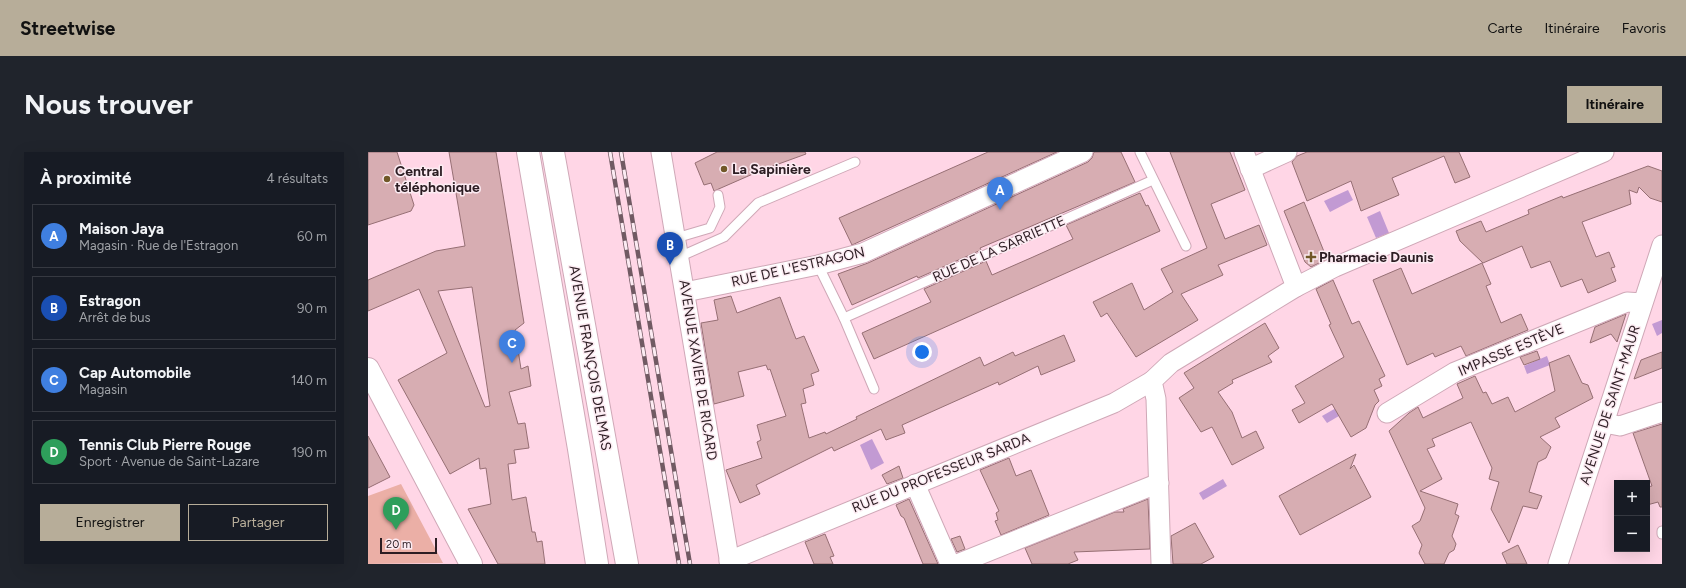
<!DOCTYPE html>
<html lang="fr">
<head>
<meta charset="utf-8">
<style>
  :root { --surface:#171b24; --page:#20242c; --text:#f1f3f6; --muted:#9ea1a6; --line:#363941; --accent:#b7ad99 }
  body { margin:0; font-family:Figtree,sans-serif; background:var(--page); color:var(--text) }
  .controls { position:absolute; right:12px; bottom:12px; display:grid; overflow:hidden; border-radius:0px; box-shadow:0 4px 16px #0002 }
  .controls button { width:36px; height:36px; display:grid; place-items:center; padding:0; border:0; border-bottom:1px solid var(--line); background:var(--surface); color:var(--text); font:20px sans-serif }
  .scale { position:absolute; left:12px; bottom:10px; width:57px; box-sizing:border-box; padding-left:4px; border:2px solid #2c1d23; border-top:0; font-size:11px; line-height:14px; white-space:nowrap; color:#2c1d23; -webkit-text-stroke:3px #fcebf2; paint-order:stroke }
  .you { position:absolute; left:554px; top:200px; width:14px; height:14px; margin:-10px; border:3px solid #fff; border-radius:50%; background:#1a73e8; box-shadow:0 0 0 6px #1a73e833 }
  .badge { display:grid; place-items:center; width:26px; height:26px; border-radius:50%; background:var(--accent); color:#fff; font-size:13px; font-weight:700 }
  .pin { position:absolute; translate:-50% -33px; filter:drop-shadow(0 1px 2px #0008) }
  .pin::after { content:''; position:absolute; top:21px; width:14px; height:12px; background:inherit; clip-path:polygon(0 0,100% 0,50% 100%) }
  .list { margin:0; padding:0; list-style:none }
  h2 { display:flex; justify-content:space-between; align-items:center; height:52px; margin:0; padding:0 16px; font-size:17px }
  h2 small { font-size:13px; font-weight:400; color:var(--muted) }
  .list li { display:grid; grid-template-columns:26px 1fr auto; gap:12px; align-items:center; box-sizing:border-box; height:64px; margin:0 8px 8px; padding:0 8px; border:1px solid var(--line); border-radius:0px }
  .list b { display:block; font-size:15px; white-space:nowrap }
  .list p { margin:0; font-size:13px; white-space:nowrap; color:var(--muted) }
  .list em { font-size:13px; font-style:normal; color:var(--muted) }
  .actions { display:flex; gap:8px; padding:12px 16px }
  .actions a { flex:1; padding:9px 0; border:1px solid var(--accent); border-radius:0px; text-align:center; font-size:14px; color:var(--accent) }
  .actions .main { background:var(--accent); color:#111 }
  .map { position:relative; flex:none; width:1294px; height:412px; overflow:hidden; border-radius:0px }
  header { display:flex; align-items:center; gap:24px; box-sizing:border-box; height:56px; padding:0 20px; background:var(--accent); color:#111 }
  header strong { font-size:19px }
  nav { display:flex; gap:22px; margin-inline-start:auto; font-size:14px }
  .intro { display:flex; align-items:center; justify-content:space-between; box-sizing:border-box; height:96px; padding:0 24px }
  h1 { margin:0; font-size:28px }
  .button { padding:10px 18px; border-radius:0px; background:var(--accent); color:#111; font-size:14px; font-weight:700 }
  main { display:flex; gap:24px; padding:0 24px }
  aside { flex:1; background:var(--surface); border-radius:0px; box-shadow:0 4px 16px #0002 }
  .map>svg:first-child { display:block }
</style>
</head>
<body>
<header>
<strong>Streetwise</strong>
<nav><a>Carte</a><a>Itinéraire</a><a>Favoris</a></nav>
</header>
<div class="intro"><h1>Nous trouver</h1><a class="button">Itinéraire</a></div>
<main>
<aside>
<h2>À proximité<small>4 résultats</small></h2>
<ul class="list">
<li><span class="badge" style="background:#3f7fe0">A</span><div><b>Maison Jaya</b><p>Magasin · Rue de l'Estragon</p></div><em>60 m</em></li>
<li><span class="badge" style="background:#1a4fb4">B</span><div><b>Estragon</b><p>Arrêt de bus</p></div><em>90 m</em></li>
<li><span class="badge" style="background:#3f7fe0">C</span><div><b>Cap Automobile</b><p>Magasin</p></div><em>140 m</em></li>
<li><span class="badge" style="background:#2e9e5b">D</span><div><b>Tennis Club Pierre Rouge</b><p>Sport · Avenue de Saint-Lazare</p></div><em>190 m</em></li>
</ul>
<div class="actions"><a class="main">Enregistrer</a><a>Partager</a></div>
</aside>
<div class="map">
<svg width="1294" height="412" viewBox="0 0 1294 412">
  <rect width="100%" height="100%" fill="#ffd6e6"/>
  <!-- green -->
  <path fill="#ebafa6" d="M33,332L75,411L0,412V344Z"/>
  <!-- water -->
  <g fill="#c29ad3">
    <path d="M980,38L985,48L962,60L956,49Z"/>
    <path d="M1012,59L1021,81L1008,86L999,65Z"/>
    <path d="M1294,168V181L1289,184L1284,172Z"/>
    <path d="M1179,204L1182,213L1159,222L1156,214Z"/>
    <path d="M984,247L988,254L959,271L954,264Z"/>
    <path d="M504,287L516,311L503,318L492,293Z"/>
    <path d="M855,327L859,334L835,348L831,341Z"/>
  </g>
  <!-- building -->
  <g fill="#d7adb2" stroke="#966f74" fill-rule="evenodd">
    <path d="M0,0H29L46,53L43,59L0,73Z"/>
    <path d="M81,0H128L156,171L147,178L153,217L160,214L163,234L141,240L150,272L157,271L161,296L146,298L148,311L140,312L144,348L158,345L164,380H167L169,390L174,389L177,412H130L100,357L123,352L118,316L112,317L111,306L82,322L30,228L79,201L51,137L0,159V128L68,99L97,94ZM104,135L122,254L117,255L70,139Z"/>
    <path d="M349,0H437L438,2L394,18L346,39L343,31L336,33L327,11Z"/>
    <path d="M620,0H689L484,93L471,66Z"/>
    <path d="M726,0H753L767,30L612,96L613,98L550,126L549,124L484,153L470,122L500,111L720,10L724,6Z"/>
    <path d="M802,0H862L877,38L843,52L857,87L891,73L899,93L850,113L855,123L813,142L830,168L768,205L739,161L733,165L725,150L764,131L776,158L805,140L793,117L839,96Z"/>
    <path d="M939,0H1091L1102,25L1087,31L1076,4L1024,26L1031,43L993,59L983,29L939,49L924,10L929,4Z"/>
    <path d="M1280,14L1294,19V50L1282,46L1271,35L1269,41L1261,38L1263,52L1214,70L1228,105L1241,100L1247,115L1243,116L1248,129L1220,141L1214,127L1193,135L1182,109L1163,116L1154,94L1115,111L1092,89L1088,79L1113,69L1118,80L1161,62L1160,58L1194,44L1195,46Z"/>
    <path d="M772,41L778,54L780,53L792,79L506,207L494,181L563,150L556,137L618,109L624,123L665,105L705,87L698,73Z"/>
    <path d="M936,50L959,107L943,115L937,110L916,59Z"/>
    <path d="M1114,111L1123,132L1118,134L1133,171L1153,162L1160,178L1098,204L1093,194L1067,205L1065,201L1039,213L1005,128L1033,116L1044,142Z"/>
    <path d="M965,128L984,172L991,169L1017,224L1011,227L1014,234L1006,238L1011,249L1007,253L998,276L983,285L964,252L931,271L924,258L937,251L927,234L976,205L961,173L963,172L948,137Z"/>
    <path d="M363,144L369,161L412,145L428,187L436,184L451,219L443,222L446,233L435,237L438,251L433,252L441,286L457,280L458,282L489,267L488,265L612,205L616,214L645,200L647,204L696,183L707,209L673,223L670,214L631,233L630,230L534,273L537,281L518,288L513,277L466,299L464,295L388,333L392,342L372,351L358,318L394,306L389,290L393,288L389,273L418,264L402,217L400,218L398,213L370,220L376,244L346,252L333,171L350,168L346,148Z"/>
    <path d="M1258,162L1249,190L1243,182L1222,191L1227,175Z"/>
    <path d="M897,171L911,196L900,204L904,210L864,228L865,231L850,240L864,260L874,286L888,279L896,296L864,313L844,275L833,280L811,246L826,236L816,221Z"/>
    <path d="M1169,199L1172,207L1156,213L1152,205Z"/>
    <path d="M1294,200V216L1266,227L1273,208Z"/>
    <path d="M1201,203L1214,231L1220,233L1225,246L1187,266L1192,275L1172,285L1183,295L1178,306L1170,310L1161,340L1174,344L1169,357L1155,354L1141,391L1123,357L1131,330L1121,327L1124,316L1103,270L1064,287L1067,294L1059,297L1074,327L1052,339L1090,352L1087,362L1091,364L1084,384L1088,392L1086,398L1081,401L1076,412H1057L1051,401L1054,393L1044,374L1052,369L1057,356L1021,279L1041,261L1050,255L1055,266L1095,246L1089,232L1107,224L1115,241L1118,240L1124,252L1140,245L1147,260L1187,239L1181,211Z"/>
    <path d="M1294,272V355H1292L1290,350L1279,353V335L1284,334L1265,281Z"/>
    <path d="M0,284L22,325L0,336Z"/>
    <path d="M988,302L982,317L986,313L1003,345L932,383L911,344Z"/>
    <path d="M641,306L648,324L663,318L681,363L633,383L627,369L630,368L628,361L631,359L612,318Z"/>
    <path d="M531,314L535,326L519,332L514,323Z"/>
    <path d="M541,347L570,412H555L536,366L533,364L528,353Z"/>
    <path d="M780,347L782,397L706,400L710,408L700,412H664L657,396L747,360H756L755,357Z"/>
    <path d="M827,371L846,405L833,412H805L803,384Z"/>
    <path d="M457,382L466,404L462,405L465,412H446L437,390Z"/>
    <path d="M592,384L597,397L589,400L583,387Z"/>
    <path d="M1150,393L1159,412H1139L1134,401Z"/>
  </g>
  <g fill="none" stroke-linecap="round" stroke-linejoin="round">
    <!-- service casing -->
    <g stroke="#cfa8b7" stroke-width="11">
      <g id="service">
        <path d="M772,0L818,94"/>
        <path d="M308,86L342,76L352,55L350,43"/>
        <path d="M311,105L356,85L390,51L487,10"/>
        <path d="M450,113L476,166L506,237"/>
        <path d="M476,166L785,28"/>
        <path d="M1294,379V382"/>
      </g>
    </g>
    <!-- minor casing -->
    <g stroke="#cfa8b7" stroke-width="21">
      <g id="minor">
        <path d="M293,0L362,412"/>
        <path d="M882,17L919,0"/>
        <path d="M928,135L967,115L1236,0"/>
        <path d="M317,140L450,113L495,101L715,0"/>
        <path d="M1019,261L1087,220L1259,150L1274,151"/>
        <path d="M1236,271L1252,274L1294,260"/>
        <path d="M547,332L582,412"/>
        <path d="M361,409L746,251L784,229"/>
        <path d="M589,412L791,331"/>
        <path d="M793,412L788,247L784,229L803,211L928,135L876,0"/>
        <path d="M1190,412L1294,93"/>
      </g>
    </g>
    <!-- tertiary casing -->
    <g stroke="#cfa8b7" stroke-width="24">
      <path id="tertiary" d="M0,217L103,412"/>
    </g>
    <!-- secondary casing -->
    <g stroke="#cfa8b7" stroke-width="24">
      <g id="secondary">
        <path d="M160,0L211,297L229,412"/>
        <path d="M185,0L259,412"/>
      </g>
    </g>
    <!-- service -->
    <use href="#service" stroke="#fff" stroke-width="9"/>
    <!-- minor -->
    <use href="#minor" stroke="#fff" stroke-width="19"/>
    <!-- tertiary -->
    <use href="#tertiary" stroke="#fff" stroke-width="22"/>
    <!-- secondary -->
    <use href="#secondary" stroke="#fff" stroke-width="22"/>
    <!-- rail casing -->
    <g stroke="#715a63" stroke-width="4.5">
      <g id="rail">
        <path d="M242,0L311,412"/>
        <path d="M253,0L322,412"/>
      </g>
    </g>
    <!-- rail -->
    <use href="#rail" stroke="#fcebf2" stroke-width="3" stroke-dasharray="9" stroke-linecap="butt"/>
  </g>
  <!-- markers -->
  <g fill="#705828" stroke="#fcebf2" stroke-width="1.5">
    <circle cx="356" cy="17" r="4"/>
    <circle cx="19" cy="27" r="4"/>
    <path d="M941 99h4v4h4v4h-4v4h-4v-4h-4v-4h4z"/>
  </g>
  <g text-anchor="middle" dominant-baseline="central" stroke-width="3" stroke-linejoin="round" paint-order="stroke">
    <!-- poi labels -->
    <g font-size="14" font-weight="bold" fill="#2c1d23" stroke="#fcebf2" text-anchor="start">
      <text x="364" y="17">La Sapinière</text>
      <text x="27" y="19">Central<tspan x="27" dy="16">téléphonique</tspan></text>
      <text x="951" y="105">Pharmacie Daunis</text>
    </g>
    <!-- street labels -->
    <g font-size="14" fill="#2c1d23" stroke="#fcebf2">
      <text transform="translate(631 97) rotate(-24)">RUE DE LA SARRIETTE</text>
      <text transform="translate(430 115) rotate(-13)">RUE DE L'ESTRAGON</text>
      <text transform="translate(1143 198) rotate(-23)">IMPASSE ESTÈVE</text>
      <text transform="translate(222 206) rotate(80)">AVENUE FRANÇOIS DELMAS</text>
      <text transform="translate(330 218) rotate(81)">AVENUE XAVIER DE RICARD</text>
      <text transform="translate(1242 253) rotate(-72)">AVENUE DE SAINT-MAUR</text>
      <text transform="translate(573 321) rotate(-22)">RUE DU PROFESSEUR SARDA</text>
    </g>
  </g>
</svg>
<div class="controls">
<button>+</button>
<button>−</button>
</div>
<div class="scale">20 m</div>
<div class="you"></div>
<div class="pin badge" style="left:632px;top:58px;background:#3f7fe0">A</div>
<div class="pin badge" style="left:302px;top:113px;background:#1a4fb4">B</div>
<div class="pin badge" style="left:144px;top:211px;background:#3f7fe0">C</div>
<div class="pin badge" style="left:28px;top:378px;background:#2e9e5b">D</div>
</div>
</main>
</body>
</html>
